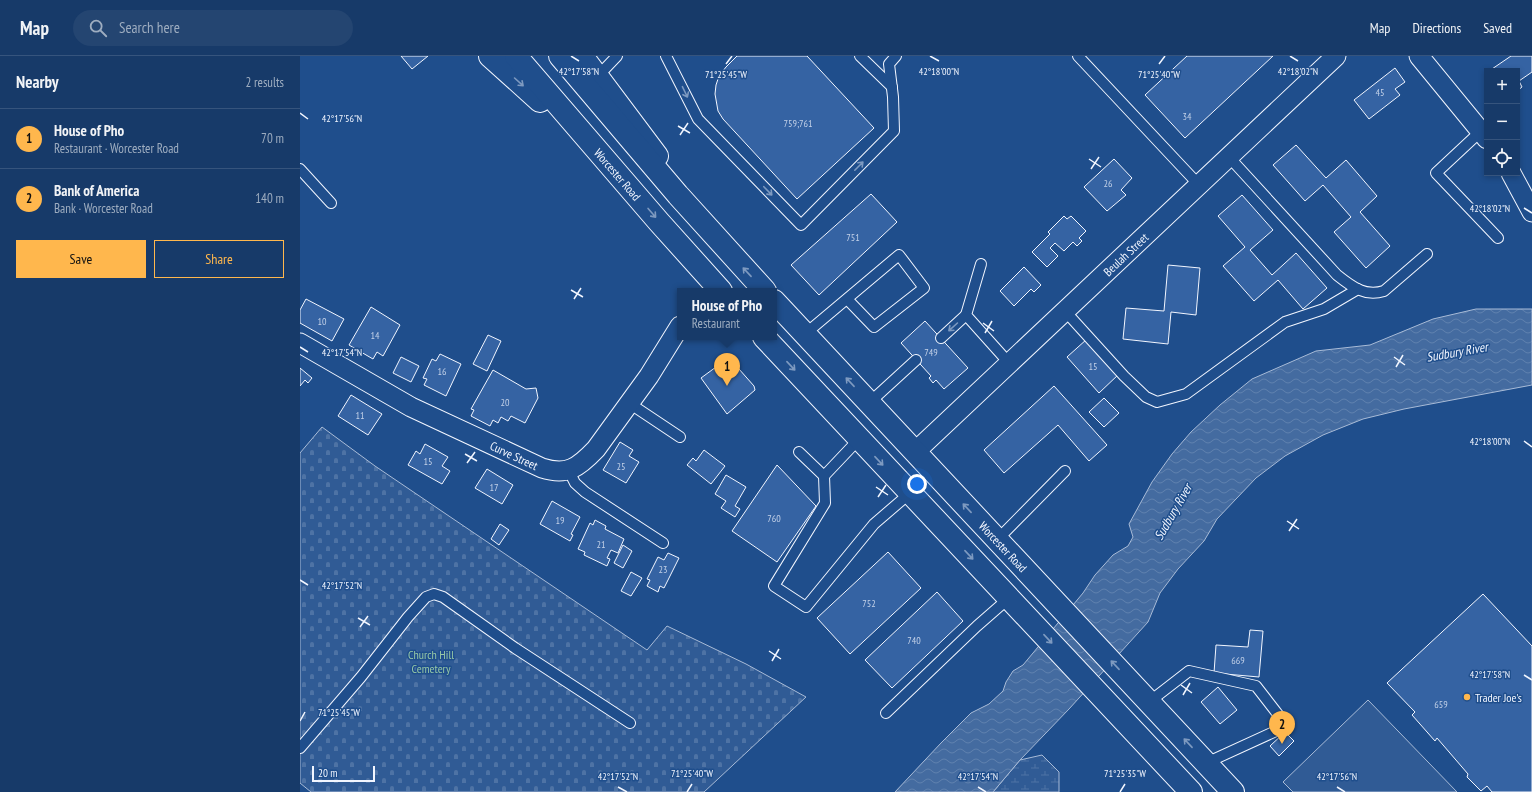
<!DOCTYPE html>
<html lang="en">
<head>
<meta charset="utf-8">
<style>
  :root { --surface:#173a69; --page:#244571; --text:#f1f3f6; --muted:#9eadc0; --line:#36547d; --accent:#ffb74d }
  body { margin:0; font-family:"PT Sans Narrow",sans-serif; background:var(--page); color:var(--text) }
  .controls { position:absolute; right:12px; top:12px; display:grid; overflow:hidden; border-radius:0px; box-shadow:0 2px 6px #0003 }
  .controls button { width:36px; height:36px; display:grid; place-items:center; padding:0; border:0; border-bottom:1px solid var(--line); background:var(--surface); color:var(--text); font:20px sans-serif }
  .scale { position:absolute; left:12px; bottom:10px; width:63px; box-sizing:border-box; padding-left:4px; border:2px solid #f2f6ff; border-top:0; font-size:11px; line-height:14px; white-space:nowrap; color:#f2f6ff; -webkit-text-stroke:3px #1f4e8c; paint-order:stroke }
  .you { position:absolute; left:617px; top:428px; width:14px; height:14px; margin:-10px; border:3px solid #fff; border-radius:50%; background:#1a73e8; box-shadow:0 0 0 6px #1a73e833 }
  .badge { display:grid; place-items:center; width:26px; height:26px; border-radius:50%; background:var(--accent); color:#111; font-size:13px; font-weight:700 }
  .pin { position:absolute; translate:-50% -33px; filter:drop-shadow(0 1px 2px #0008) }
  .pin::after { content:''; position:absolute; top:21px; width:14px; height:12px; background:inherit; clip-path:polygon(0 0,100% 0,50% 100%) }
  .popup { position:absolute; left:377px; top:232px; width:100px; height:52px; box-sizing:border-box; display:grid; place-content:center; border-radius:0px; background:var(--surface); filter:drop-shadow(0 1px 3px #0005); font-size:13px; white-space:nowrap; color:var(--muted) }
  .popup b { font-size:15px; color:var(--text) }
  .popup::after { content:''; position:absolute; left:50%; top:100%; margin-left:-8px; border:8px solid transparent; border-top-color:var(--surface) }
  .list { margin:0; padding:0; list-style:none }
  h2 { display:flex; justify-content:space-between; align-items:center; height:52px; margin:0; padding:0 16px; font-size:17px }
  h2 small { font-size:13px; font-weight:400; color:var(--muted) }
  .list li { display:grid; grid-template-columns:26px 1fr auto; gap:12px; align-items:center; box-sizing:border-box; height:60px; padding:0 16px; border-top:1px solid var(--line) }
  .list b { display:block; font-size:15px; white-space:nowrap }
  .list p { margin:0; font-size:13px; white-space:nowrap; color:var(--muted) }
  .list em { font-size:13px; font-style:normal; color:var(--muted) }
  .actions { display:flex; gap:8px; padding:12px 16px }
  .actions a { flex:1; padding:9px 0; border:1px solid var(--accent); border-radius:0px; text-align:center; font-size:14px; color:var(--accent) }
  .actions .main { background:var(--accent); color:#111 }
  .icon { flex:none; width:22px; height:22px; fill:none; stroke:currentColor; stroke-width:2; stroke-linecap:round; stroke-linejoin:round }
  .map { position:relative; flex:none; width:1232px; height:736px; overflow:hidden }
  header { display:flex; align-items:center; gap:24px; box-sizing:border-box; height:56px; padding:0 20px; background:var(--surface); border-bottom:1px solid var(--line) }
  header strong { font-size:19px }
  nav { display:flex; gap:22px; margin-inline-start:auto; font-size:14px }
  .search { width:280px; height:36px; background:var(--page); display:flex; align-items:center; gap:10px; box-sizing:border-box; padding:0 14px; border-radius:22px; color:var(--muted); font-size:15px }
  main { display:flex }
  aside { flex:1; background:var(--surface) }
  .map>svg:first-child { display:block }
</style>
</head>
<body>
<header>
<strong>Map</strong>
<div class="search"><svg class="icon" aria-label="search" viewBox="0 0 24 24"><circle cx="10" cy="10" r="6"/><path d="M15 15l6 6"/></svg>Search here</div>
<nav><a>Map</a><a>Directions</a><a>Saved</a></nav>
</header>
<main>
<aside>
<h2>Nearby<small>2 results</small></h2>
<ul class="list">
<li><span class="badge">1</span><div><b>House of Pho</b><p>Restaurant · Worcester Road</p></div><em>70 m</em></li>
<li><span class="badge">2</span><div><b>Bank of America</b><p>Bank · Worcester Road</p></div><em>140 m</em></li>
</ul>
<div class="actions"><a class="main">Save</a><a>Share</a></div>
</aside>
<div class="map">
<svg width="1232" height="736" viewBox="0 0 1232 736">
  <defs>
    <pattern id="wetland-marsh" width="20" height="14" patternUnits="userSpaceOnUse"><rect width="20" height="14" fill="#305b95"/><path d="M1 5h8M5 5V1M11 12h8M15 12V8" fill="none" stroke="#4e73a5"/></pattern>
    <pattern id="cemetery-stones" width="16" height="16" patternUnits="userSpaceOnUse"><rect width="16" height="16" fill="#305b95"/><path d="M2 7V4a2 2 0 0 1 4 0v3zM10 15v-3a2 2 0 0 1 4 0v3z" fill="#4e73a5"/></pattern>
    <pattern id="water-waves" width="16" height="10" patternUnits="userSpaceOnUse"><rect width="16" height="10" fill="#446ba0"/><path d="M0 5q4-4 8 0t8 0" fill="none" stroke="#5f81ae"/></pattern>
  </defs>
  <rect width="100%" height="100%" fill="#1f4e8c"/>
  <!-- built -->
  <path fill="#305b95" stroke="#a8bbd7" d="M1068,644L1128,706L1157,736H993L983,726Z"/>
  <!-- wetland -->
  <path fill="url(#wetland-marsh)" stroke="#a8bbd7" d="M742,699L759,716V736H693L720,704Z"/>
  <!-- cemetery -->
  <path fill="url(#cemetery-stones)" stroke="#a8bbd7" d="M22,371L75,410L347,594L367,570L446,608L506,641L404,736H11L0,727V397Z"/>
  <!-- water -->
  <path fill="url(#water-waves)" stroke="#a8bbd7" d="M1176,253H1232V329L1104,353L1063,363L1023,379L985,400L956,422L917,463L904,485L878,513L860,537L848,566L769,653L720,704L693,736H595L641,687L671,657L689,648L703,635L706,626L713,615L723,609L783,537L795,519L813,499L828,490L833,481L829,468L852,426L872,398L891,376L920,349L952,323L1016,295L1070,289L1133,263Z"/>
  <!-- building -->
  <g fill="#3563a3" stroke="#f2f6ff">
    <path d="M101,0H128L112,13Z"/>
    <path d="M437,0H507L574,72L497,143L423,63L418,55L415,38L416,29L419,20L426,11Z"/>
    <path d="M887,0H973L885,82L845,39Z"/>
    <path d="M1211,0H1232V16L1219,25L1222,31L1217,35V15H1193L1192,13Z"/>
    <path d="M1095,12L1105,26L1095,33L1100,39L1069,63L1054,44Z"/>
    <path d="M996,89L1026,122L1046,104L1077,140L1060,156L1090,190L1066,212L1034,176L1051,161L1023,129L1005,145L973,109Z"/>
    <path d="M814,103L832,122L821,134L826,139L807,155L784,131Z"/>
    <path d="M571,138L597,166L519,239L491,209Z"/>
    <path d="M942,139L973,174L950,194L972,219L996,197L1027,232L1003,253L978,224L954,245L923,210L945,191L918,160Z"/>
    <path d="M764,160L767,163L771,160L786,175L779,182L782,185L777,190L773,186L764,195L755,187L750,192L758,200L747,211L732,196L750,178L748,176Z"/>
    <path d="M868,209L900,212L896,259L871,256L868,288L823,283L826,252L864,255Z"/>
    <path d="M724,211L741,229L734,236L731,233L714,250L700,235Z"/>
    <path d="M6,243L44,263L32,285L0,267V254Z"/>
    <path d="M71,251L100,269L83,300L77,296L73,303L49,289Z"/>
    <path d="M625,265L668,312L644,333L636,324L633,327L629,322L631,320L601,287Z"/>
    <path d="M188,279L201,285L187,315L173,308Z"/>
    <path d="M787,283L819,318L799,337L767,301Z"/>
    <path d="M140,298L161,308L146,340L124,329L127,323L123,322L132,303L136,305Z"/>
    <path d="M101,301L119,310L111,326L93,317Z"/>
    <path d="M425,304H431L454,330L455,334L427,358L401,322L416,311L421,306Z"/>
    <path d="M0,312L12,322L8,327L5,324L0,330Z"/>
    <path d="M193,314L226,333L236,332L238,342L225,367L211,360L208,365L201,361L198,367L193,364L190,370L171,360L174,354L171,353Z"/>
    <path d="M754,330L807,389L789,405L758,369L704,417L684,394Z"/>
    <path d="M51,339L82,358L68,379L38,360Z"/>
    <path d="M804,342L819,357L804,371L789,356Z"/>
    <path d="M320,386L333,394L329,400L339,406L326,427L303,414Z"/>
    <path d="M125,388L148,401L142,410L150,415L142,428L108,409L116,395L120,398Z"/>
    <path d="M404,394L425,410L411,428L387,409L393,402L396,405Z"/>
    <path d="M477,409L516,450L477,506L432,475Z"/>
    <path d="M187,413L213,429L202,448L175,432Z"/>
    <path d="M426,419L446,431L435,450L440,453L435,461L421,452L426,445L415,438Z"/>
    <path d="M252,445L280,461L271,478L273,479L270,485L240,468Z"/>
    <path d="M295,464L306,470L305,473L324,483L318,497L311,494L307,502L310,503L307,510L284,499L285,496L278,493L290,467L293,469Z"/>
    <path d="M200,468L209,474L199,489L191,483Z"/>
    <path d="M323,489L332,495L323,512L314,507Z"/>
    <path d="M588,496L621,532L550,598L517,562Z"/>
    <path d="M368,497L379,502L364,532L360,530L358,536L347,530L350,524L347,523L358,501L364,504Z"/>
    <path d="M331,516L342,522L331,540L321,535Z"/>
    <path d="M637,536L663,565L592,632L565,604Z"/>
    <path d="M1183,538L1232,590V736H1192L1187,730L1181,735L1167,721L1168,718L1137,682L1135,685L1112,659L1115,656L1087,627Z"/>
    <path d="M950,574L963,575L959,621L914,617L916,589L948,591Z"/>
    <path d="M918,631L937,654L920,668L901,646Z"/>
    <path d="M985,676L994,685L979,700L970,690Z"/>
  </g>
  <g fill="none" stroke-linecap="round" stroke-linejoin="round">
    <!-- lane casing -->
    <g stroke="#f2f6ff" stroke-width="12">
      <g id="lane">
        <path d="M366,0L398,63L501,169L594,75L593,41L589,8L596,0"/>
        <path d="M560,0L592,31"/>
        <path d="M778,0L899,129"/>
        <path d="M296,22L317,0"/>
        <path d="M1181,75L1136,117L1198,182"/>
        <path d="M929,101L1037,219C1052,231 1065,241 1084,235L1127,198"/>
        <path d="M0,113L31,147"/>
        <path d="M681,208L666,259L709,307"/>
        <path d="M765,255L824,320L846,341L857,346L886,338L985,266L1024,253L1058,233"/>
        <path d="M505,278C536,252 568,225 599,199L624,232L574,271L547,243"/>
        <path d="M641,282L666,259"/>
        <path d="M329,347L380,381"/>
        <path d="M569,347L616,304"/>
        <path d="M559,383L524,420L525,447L474,530L506,551L574,468L610,437"/>
        <path d="M499,396L524,420"/>
        <path d="M269,415L275,427L285,436L363,487"/>
        <path d="M697,484L765,415"/>
        <path d="M849,646L889,615L956,630L987,670L906,707"/>
        <path d="M586,657L677,570L709,542"/>
        <path d="M0,692L61,621L108,561L126,541L134,538L143,541L215,592L330,667"/>
      </g>
    </g>
    <!-- street casing -->
    <g stroke="#f2f6ff" stroke-width="21">
      <g id="street">
        <path d="M1119,0L1187,83"/>
        <path d="M1211,117L1232,156"/>
        <path id="s1" d="M0,287L111,351L242,412C267,420 278,412 296,393L349,320L380,270"/>
        <path id="s2" d="M615,396L1036,0"/>
      </g>
    </g>
    <!-- secondary casing -->
    <g stroke="#f2f6ff" stroke-width="24">
      <path id="secondary" d="M282,0L357,100"/>
    </g>
    <!-- highway casing -->
    <g stroke="#f2f6ff" stroke-width="24">
      <g id="highway">
        <path d="M190,0L240,45"/>
        <path id="s3" d="M216,0L359,166L421,235"/>
        <path d="M260,0L378,139L465,235"/>
        <path id="s4" d="M474,245L933,736"/>
        <path d="M464,281L891,736"/>
      </g>
    </g>
    <!-- lane -->
    <use href="#lane" stroke="#1f4e8c" stroke-width="10"/>
    <!-- street -->
    <use href="#street" stroke="#1f4e8c" stroke-width="19"/>
    <!-- secondary -->
    <use href="#secondary" stroke="#1f4e8c" stroke-width="22"/>
    <!-- highway -->
    <use href="#highway" stroke="#1f4e8c" stroke-width="22"/>
  </g>
  <!-- one-way arrows -->
  <defs><path id="oneway-shaft" d="M-6 0H5M1.5-3L5.5 0L1.5 3" fill="none" stroke-width="1.6" stroke-linecap="round" stroke-linejoin="round"/></defs>
  <g stroke="#7e9ac0">
    <use href="#oneway-shaft" transform="translate(219 26) rotate(42)"/>
    <use href="#oneway-shaft" transform="translate(385 36) rotate(64)"/>
    <use href="#oneway-shaft" transform="translate(559 110) rotate(-45)"/>
    <use href="#oneway-shaft" transform="translate(468 135) rotate(46)"/>
    <use href="#oneway-shaft" transform="translate(352 157) rotate(49)"/>
    <use href="#oneway-shaft" transform="translate(447 216) rotate(-133)"/>
    <use href="#oneway-shaft" transform="translate(653 271) rotate(138)"/>
    <use href="#oneway-shaft" transform="translate(491 310) rotate(47)"/>
    <use href="#oneway-shaft" transform="translate(550 326) rotate(-133)"/>
    <use href="#oneway-shaft" transform="translate(579 405) rotate(47)"/>
    <use href="#oneway-shaft" transform="translate(667 452) rotate(-133)"/>
    <use href="#oneway-shaft" transform="translate(669 499) rotate(47)"/>
    <use href="#oneway-shaft" transform="translate(748 583) rotate(47)"/>
    <use href="#oneway-shaft" transform="translate(815 609) rotate(-133)"/>
    <use href="#oneway-shaft" transform="translate(888 687) rotate(-133)"/>
  </g>
  <!-- ticks -->
  <path fill="none" stroke="#f2f6ff" stroke-width="1.5" d="M271,0L279,5M630,0L639,5M990,0L998,5M426,8L432,0M859,8L865,0M0,57L8,63M378,70L390,77M380,79L388,67M789,103L801,111M791,113L799,101M1224,152L1232,157M271,234L283,241M274,243L281,232M683,267L694,275M685,277L692,265M0,291L8,296M1094,301L1105,309M1096,311L1103,299M1224,385L1232,391M165,398L177,405M167,407L175,396M576,431L588,439M578,441L586,429M987,465L999,473M989,475L997,463M0,524L8,529M58,562L70,569M60,571L68,560M469,595L481,603M472,605L479,593M1224,619L1232,624M881,629L892,637M883,639L890,627M0,665L5,656M318,731L327,736M678,731L686,736M1037,731L1045,736M387,736L392,728M820,736L825,728"/>
  <!-- markers -->
  <circle fill="#ffb74d" stroke="#1f4e8c" stroke-width="1.5" cx="1167" cy="641" r="4"/>
  <g text-anchor="middle" dominant-baseline="central" stroke-width="3" stroke-linejoin="round" paint-order="stroke">
    <!-- number labels -->
    <g font-size="10" fill="#c3d1e8">
      <text x="1080" y="36">45</text>
      <text x="887" y="60">34</text>
      <text x="498" y="67">759;761</text>
      <text x="808" y="127">26</text>
      <text x="553" y="181">751</text>
      <text x="22" y="265">10</text>
      <text x="75" y="279">14</text>
      <text x="631" y="296">749</text>
      <text x="793" y="310">15</text>
      <text x="142" y="315">16</text>
      <text x="205" y="346">20</text>
      <text x="60" y="359">11</text>
      <text x="128" y="405">15</text>
      <text x="321" y="410">25</text>
      <text x="194" y="431">17</text>
      <text x="474" y="462">760</text>
      <text x="260" y="464">19</text>
      <text x="301" y="488">21</text>
      <text x="363" y="513">23</text>
      <text x="569" y="547">752</text>
      <text x="614" y="584">740</text>
      <text x="938" y="604">669</text>
      <text x="1141" y="648">659</text>
    </g>
    <!-- street labels -->
    <g font-size="12" fill="#f2f6ff" stroke="#1f4e8c">
      <text stroke="none"><textPath href="#s3" startOffset="156">Worcester Road</textPath></text>
      <text stroke="none"><textPath href="#s2" startOffset="289">Beulah Street</textPath></text>
      <text stroke="none"><textPath href="#s1" startOffset="242">Curve Street</textPath></text>
      <text stroke="none"><textPath href="#s4" startOffset="336">Worcester Road</textPath></text>
    </g>
    <!-- park labels -->
    <g font-size="12" fill="#97c8a6" stroke="#1f4e8c">
      <text x="131" y="598">Church Hill<tspan x="131" dy="14">Cemetery</tspan></text>
    </g>
    <!-- poi labels -->
    <g font-size="12" fill="#f2f6ff" stroke="#1f4e8c" text-anchor="start">
      <text x="1175" y="641">Trader Joe's</text>
    </g>
    <!-- water labels -->
    <g font-size="13" font-style="italic" fill="#f2f6ff" stroke="#1f4e8c">
      <text transform="translate(1157 296) rotate(-10)">Sudbury River</text>
      <text transform="translate(873 456) rotate(-60)">Sudbury River</text>
    </g>
  </g>
  <g font-size="10" text-anchor="middle" fill="#f2f6ff" stroke="#1f4e8c" stroke-width="3" stroke-linejoin="round" paint-order="stroke">
    <text x="279" y="19">42°17'58"N</text>
    <text x="639" y="19">42°18'00"N</text>
    <text x="998" y="19">42°18'02"N</text>
    <text x="426" y="22">71°25'45"W</text>
    <text x="859" y="22">71°25'40"W</text>
    <text x="42" y="66">42°17'56"N</text>
    <text x="1190" y="156">42°18'02"N</text>
    <text x="42" y="300">42°17'54"N</text>
    <text x="1190" y="389">42°18'00"N</text>
    <text x="42" y="533">42°17'52"N</text>
    <text x="1190" y="622">42°17'58"N</text>
    <text x="39" y="660">71°25'45"W</text>
    <text x="392" y="721">71°25'40"W</text>
    <text x="825" y="721">71°25'35"W</text>
    <text x="318" y="724">42°17'52"N</text>
    <text x="678" y="724">42°17'54"N</text>
    <text x="1037" y="724">42°17'56"N</text>
  </g>
</svg>
<div class="controls">
<button>+</button>
<button>−</button>
<button><svg class="icon" aria-label="locate" viewBox="0 0 24 24"><circle cx="12" cy="12" r="6"/><path d="M12 2v4M12 18v4M2 12h4M18 12h4"/></svg></button>
</div>
<div class="scale">20 m</div>
<div class="you"></div>
<div class="pin badge" style="left:427px;top:330px">1</div>
<div class="popup"><b>House of Pho</b>Restaurant</div>
<div class="pin badge" style="left:982px;top:688px">2</div>
</div>
</main>
</body>
</html>
